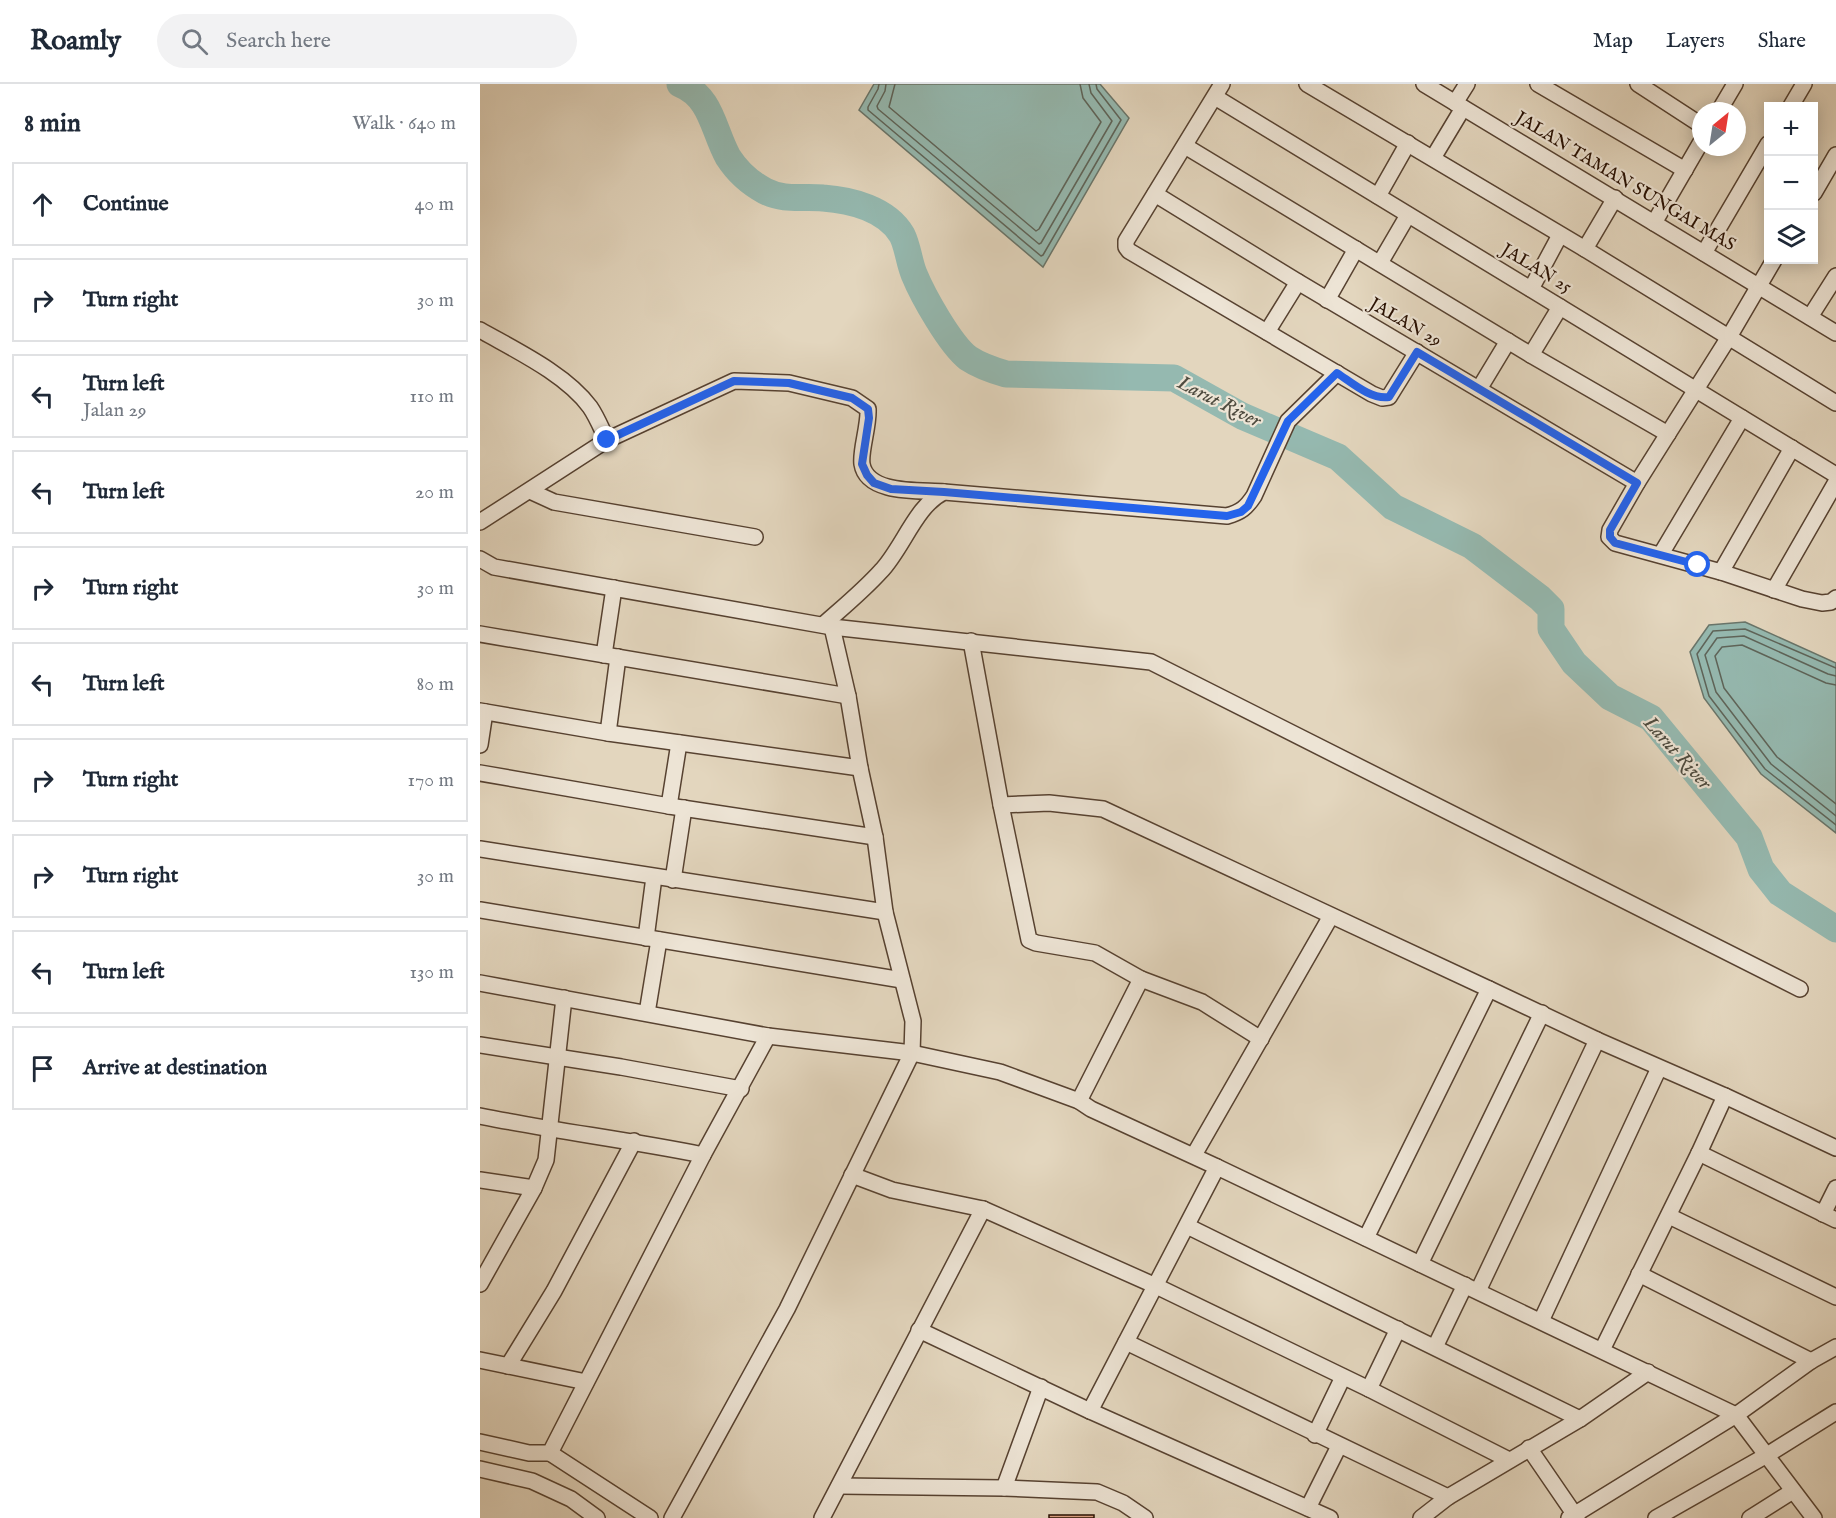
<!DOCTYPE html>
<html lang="en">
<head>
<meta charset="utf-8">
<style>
  :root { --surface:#fff; --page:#f2f2f3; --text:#1f2937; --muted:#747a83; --line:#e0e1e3 }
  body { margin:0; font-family:"IM FELL English",serif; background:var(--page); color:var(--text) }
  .controls { position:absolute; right:18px; top:18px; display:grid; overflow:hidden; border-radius:0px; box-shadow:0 3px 15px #0003 }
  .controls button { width:54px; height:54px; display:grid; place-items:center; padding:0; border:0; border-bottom:2px solid var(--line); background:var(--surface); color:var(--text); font:30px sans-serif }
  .compass { position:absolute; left:1212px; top:18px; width:54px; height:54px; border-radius:50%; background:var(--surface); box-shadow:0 3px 15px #0003; rotate:30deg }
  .stop { position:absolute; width:18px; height:18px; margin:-14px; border:4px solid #2563eb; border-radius:50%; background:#fff }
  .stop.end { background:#2563eb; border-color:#fff; box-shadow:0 2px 6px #0008 }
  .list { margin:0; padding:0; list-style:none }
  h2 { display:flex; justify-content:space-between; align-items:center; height:78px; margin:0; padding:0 24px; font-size:26px }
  h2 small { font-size:20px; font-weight:400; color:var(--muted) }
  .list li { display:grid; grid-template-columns:39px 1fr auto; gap:18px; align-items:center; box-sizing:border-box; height:84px; margin:0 12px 12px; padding:0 12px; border:2px solid var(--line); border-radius:0px }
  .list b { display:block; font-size:22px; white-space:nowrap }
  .list p { margin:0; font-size:20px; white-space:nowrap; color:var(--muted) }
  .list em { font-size:20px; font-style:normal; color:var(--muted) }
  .icon { flex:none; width:33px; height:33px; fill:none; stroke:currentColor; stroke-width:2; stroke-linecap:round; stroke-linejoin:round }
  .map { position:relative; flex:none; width:1356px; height:1434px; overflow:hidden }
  header { display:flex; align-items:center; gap:36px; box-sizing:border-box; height:84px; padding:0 30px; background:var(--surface); border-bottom:2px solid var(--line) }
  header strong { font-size:28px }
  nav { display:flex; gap:33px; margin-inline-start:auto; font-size:21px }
  .search { width:420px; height:54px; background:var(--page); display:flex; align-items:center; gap:15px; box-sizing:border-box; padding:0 21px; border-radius:33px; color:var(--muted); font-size:22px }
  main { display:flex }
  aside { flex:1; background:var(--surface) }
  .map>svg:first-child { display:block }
</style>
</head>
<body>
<header>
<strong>Roamly</strong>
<div class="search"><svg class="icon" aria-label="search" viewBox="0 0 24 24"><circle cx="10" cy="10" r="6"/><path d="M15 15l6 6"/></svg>Search here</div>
<nav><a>Map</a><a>Layers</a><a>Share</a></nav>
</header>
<main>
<aside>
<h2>8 min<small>Walk · 640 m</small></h2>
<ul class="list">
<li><svg class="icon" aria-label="ahead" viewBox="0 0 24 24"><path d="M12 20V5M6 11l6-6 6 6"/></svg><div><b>Continue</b></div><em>40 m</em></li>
<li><svg class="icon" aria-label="right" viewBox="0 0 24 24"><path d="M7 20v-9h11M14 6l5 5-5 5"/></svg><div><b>Turn right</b></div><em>30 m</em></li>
<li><svg class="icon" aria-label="left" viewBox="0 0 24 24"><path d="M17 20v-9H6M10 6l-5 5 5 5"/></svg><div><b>Turn left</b><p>Jalan 29</p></div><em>110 m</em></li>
<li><svg class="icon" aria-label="left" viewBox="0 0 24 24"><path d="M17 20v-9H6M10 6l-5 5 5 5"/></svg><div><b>Turn left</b></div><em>20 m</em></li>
<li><svg class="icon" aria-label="right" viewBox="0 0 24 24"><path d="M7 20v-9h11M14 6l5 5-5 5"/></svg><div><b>Turn right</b></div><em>30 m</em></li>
<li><svg class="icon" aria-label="left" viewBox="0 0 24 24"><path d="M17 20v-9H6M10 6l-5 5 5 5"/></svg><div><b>Turn left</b></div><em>80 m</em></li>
<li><svg class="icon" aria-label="right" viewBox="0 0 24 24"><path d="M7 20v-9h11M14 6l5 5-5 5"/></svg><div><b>Turn right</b></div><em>170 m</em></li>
<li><svg class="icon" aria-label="right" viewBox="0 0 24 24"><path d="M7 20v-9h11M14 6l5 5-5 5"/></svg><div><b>Turn right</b></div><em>30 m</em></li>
<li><svg class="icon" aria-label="left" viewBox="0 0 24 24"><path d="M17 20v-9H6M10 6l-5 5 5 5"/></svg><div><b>Turn left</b></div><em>130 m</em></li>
<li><svg class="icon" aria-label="arrive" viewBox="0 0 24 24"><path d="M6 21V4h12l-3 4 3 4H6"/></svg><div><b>Arrive at destination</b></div></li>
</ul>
</aside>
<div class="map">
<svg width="1356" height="1434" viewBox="0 0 1356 1434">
  <rect width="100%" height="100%" fill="#e3d6be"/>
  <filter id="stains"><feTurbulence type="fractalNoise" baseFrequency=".00333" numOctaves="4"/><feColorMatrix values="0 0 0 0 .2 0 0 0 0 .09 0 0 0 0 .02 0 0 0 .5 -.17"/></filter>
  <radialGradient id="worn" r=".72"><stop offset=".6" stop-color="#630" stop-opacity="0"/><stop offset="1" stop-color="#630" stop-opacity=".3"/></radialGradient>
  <!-- water -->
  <g fill="#95b9b0" stroke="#69756a" stroke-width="1.5">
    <path d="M394,0H620L649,34L563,183L379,26Z"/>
    <path d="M1265,538L1356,579V749L1281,690L1224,614L1210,568L1229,541Z"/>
  </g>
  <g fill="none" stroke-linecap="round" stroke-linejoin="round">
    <!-- shore -->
    <g stroke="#5e6459" stroke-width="1.5">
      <path d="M399,0L398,5L388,23V26L561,172L563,171L641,36L617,5L616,0"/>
      <path d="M406,0L405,7L397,22L398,25L559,160L561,159L632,37L611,9L609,0"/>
      <path d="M415,0L409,23L556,147L559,145L621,38L603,14L600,0"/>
      <path d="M1356,584L1265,545L1233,547L1217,570L1229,612L1285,685L1356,741"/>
      <path d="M1356,592L1348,590L1264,552L1237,554L1225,571L1236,608L1291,680L1356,732"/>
      <path d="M1356,601L1346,599L1262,561L1242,563L1235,572L1244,604L1297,673L1356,720"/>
    </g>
    <!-- river -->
    <path stroke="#95b9b0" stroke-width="27" d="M200,0C232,13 233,46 248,73C257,87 270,99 285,107C304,117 323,112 343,114C371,116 407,125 422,151C428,163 429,178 434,190C443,212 470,260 488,274C500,282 512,286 526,290L694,294L762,332L858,373L913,423L992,462L1060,514L1071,525V545L1094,579L1130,613L1171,634L1269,753L1281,785L1300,809L1356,845"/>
  </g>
  <!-- building -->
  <rect fill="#dfa485" stroke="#281002" stroke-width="1.5" x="569" y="1431" width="45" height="3"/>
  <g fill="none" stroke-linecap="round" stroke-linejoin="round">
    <!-- minor casing -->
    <g stroke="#574231" stroke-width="18">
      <g id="minor">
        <path d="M742,0L646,157V163L649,167L892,310L902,314L909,313L937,268"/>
        <path d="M827,0L1105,165L1356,319"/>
        <path d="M944,0L1356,249"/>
        <path d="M1058,0L1205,86"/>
        <path d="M1158,0L1221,41"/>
        <path d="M735,13L1356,391"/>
        <path d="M975,19L987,0"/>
        <path d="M1311,22L1324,0"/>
        <path d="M1239,27L1255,0"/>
        <path d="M705,62L1051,271L1188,350"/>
        <path d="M953,74L983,24"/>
        <path d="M1334,109L1356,71"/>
        <path d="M675,110L818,198L1157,399"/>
        <path d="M898,112L928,59"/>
        <path d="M1174,139L1221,58"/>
        <path d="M1105,165L1135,114"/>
        <path d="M1224,169L1288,60"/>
        <path d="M1294,176L1249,253L1157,399L1130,446L1129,453L1135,459L1241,488L1322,515L1342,519L1351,518L1356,514"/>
        <path d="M900,179L928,131"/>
        <path d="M1051,205L1080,151"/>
        <path d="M847,216L876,165"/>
        <path d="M1330,233L1356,192"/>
        <path d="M0,246C35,266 86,290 110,323C117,333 122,346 127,356"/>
        <path d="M787,248L818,198"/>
        <path d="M1051,271L1080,223"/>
        <path d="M999,305L1028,257"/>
        <path d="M50,407L74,418L275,453"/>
        <path d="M0,438L127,356L254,297L309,299L372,314L388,325C389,342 380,367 382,380C387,411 441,406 464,408"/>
        <path d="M1181,470L1262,334"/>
        <path d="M0,475L14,483L352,543L671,578L1320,905"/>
        <path d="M1241,488L1312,364"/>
        <path d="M1294,506L1356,398"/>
        <path d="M343,541C362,524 383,507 401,487C423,464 436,421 464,408L747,432C761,428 766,424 774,412L808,337L857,289"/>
        <path d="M0,550L368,612"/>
        <path d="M491,557L521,721L549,856L556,859L615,869L661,895L722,918L781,955"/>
        <path d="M124,571L134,504"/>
        <path d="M0,627L128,649L380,684"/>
        <path d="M128,649L138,573"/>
        <path d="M0,661L5,628"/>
        <path d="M0,689L189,722L395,753"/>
        <path d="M521,721L569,719L623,725L1009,905"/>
        <path d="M189,722L199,659"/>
        <path d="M0,765L405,828"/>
        <path d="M193,796L204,724"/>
        <path d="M0,826L422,896"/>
        <path d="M166,854L174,793"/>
        <path d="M0,899L288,952L432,969L520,988L599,1017L611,1025L737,1083"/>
        <path d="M167,929L179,856"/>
        <path d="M0,961L141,983L261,1005"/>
        <path d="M1245,1012L1356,1064"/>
        <path d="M599,1017L661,895"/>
        <path d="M0,1032C74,1047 149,1056 223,1071"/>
        <path d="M1219,1069L1356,1136"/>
        <path d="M714,1071L851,832"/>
        <path d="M372,1091L412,1106L503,1125L676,1202L889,1305L1029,1376"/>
        <path d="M0,1096L54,1104"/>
        <path d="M1343,1130L1356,1104"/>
        <path d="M1189,1132L1356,1213"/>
        <path d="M707,1142L1100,1335"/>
        <path d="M886,1154L1009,905L1117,956L1245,1012L1219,1069L1122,1266"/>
        <path d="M940,1180L1062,929"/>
        <path d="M1159,1190L1331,1277"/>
        <path d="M0,1200L54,1104L66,1076L84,914"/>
        <path d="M998,1207L1117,956"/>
        <path d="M1061,1237L1179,984"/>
        <path d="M439,1246L610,1327"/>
        <path d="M646,1258L968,1413"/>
        <path d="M955,1263L985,1201"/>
        <path d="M0,1276L106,1298"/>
        <path d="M28,1282L74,1207L154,1057"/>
        <path d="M889,1305L918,1245"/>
        <path d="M835,1351L863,1293"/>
        <path d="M0,1358L49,1369H70L223,1071L288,952"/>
        <path d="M1049,1364L1097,1434"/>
        <path d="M70,1369L170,1434"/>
        <path d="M0,1385L52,1397L91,1415L117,1434"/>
        <path d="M359,1402L524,1404L617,1408L643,1419L665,1434"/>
        <path d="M524,1404L561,1303"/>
        <path d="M828,1424L859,1362"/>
        <path d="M192,1434L307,1225L432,969L433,937L405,828L395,753L380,684L368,612L352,543"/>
        <path d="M342,1434L503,1125"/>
        <path d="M850,1434L610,1327L737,1083L1256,1331L1334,1434"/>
        <path d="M941,1434L968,1413L1100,1335L1168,1288"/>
        <path d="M1089,1434L1256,1331L1331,1277L1356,1263"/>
        <path d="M1176,1434L1287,1371L1356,1328"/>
        <path d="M1270,1434L1313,1407"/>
      </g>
    </g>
    <!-- minor -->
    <use href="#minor" stroke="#ede4d5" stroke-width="15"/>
  </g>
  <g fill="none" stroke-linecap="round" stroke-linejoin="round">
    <!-- route -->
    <path stroke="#2563eb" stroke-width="8" d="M127,356L254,297L309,299L372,314L388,325L389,334L382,380L387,391L394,399L411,405L464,408L747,432L761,428L768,422L808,337L857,289C871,298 891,316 909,313L937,268L1157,399L1130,446V453L1135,459L1218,481"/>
  </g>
  <g text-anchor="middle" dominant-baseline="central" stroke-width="4.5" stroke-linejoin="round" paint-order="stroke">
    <!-- street labels -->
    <g font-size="18" fill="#281002" stroke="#ede4d5">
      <text transform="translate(1145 98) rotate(31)">JALAN TAMAN SUNGAI MAS</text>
      <text transform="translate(1056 185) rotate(31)">JALAN 25</text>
      <text transform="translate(925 239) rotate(30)">JALAN 29</text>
    </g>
    <!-- water labels -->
    <g font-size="20" font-style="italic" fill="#4e4b3f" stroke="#ede4d5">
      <text transform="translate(739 318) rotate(27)">Larut River</text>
      <text transform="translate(1197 669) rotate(48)">Larut River</text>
    </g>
  </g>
  <rect width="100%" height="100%" filter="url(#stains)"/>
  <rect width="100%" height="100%" fill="url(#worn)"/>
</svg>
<div class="controls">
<button>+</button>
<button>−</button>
<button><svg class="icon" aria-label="layers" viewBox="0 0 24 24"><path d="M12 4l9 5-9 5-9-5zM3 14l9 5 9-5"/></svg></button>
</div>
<svg class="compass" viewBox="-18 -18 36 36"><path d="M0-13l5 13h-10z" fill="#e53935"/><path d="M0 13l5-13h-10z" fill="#747a83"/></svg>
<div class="stop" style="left:1218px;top:481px"></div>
<div class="stop end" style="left:127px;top:356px"></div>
</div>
</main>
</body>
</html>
